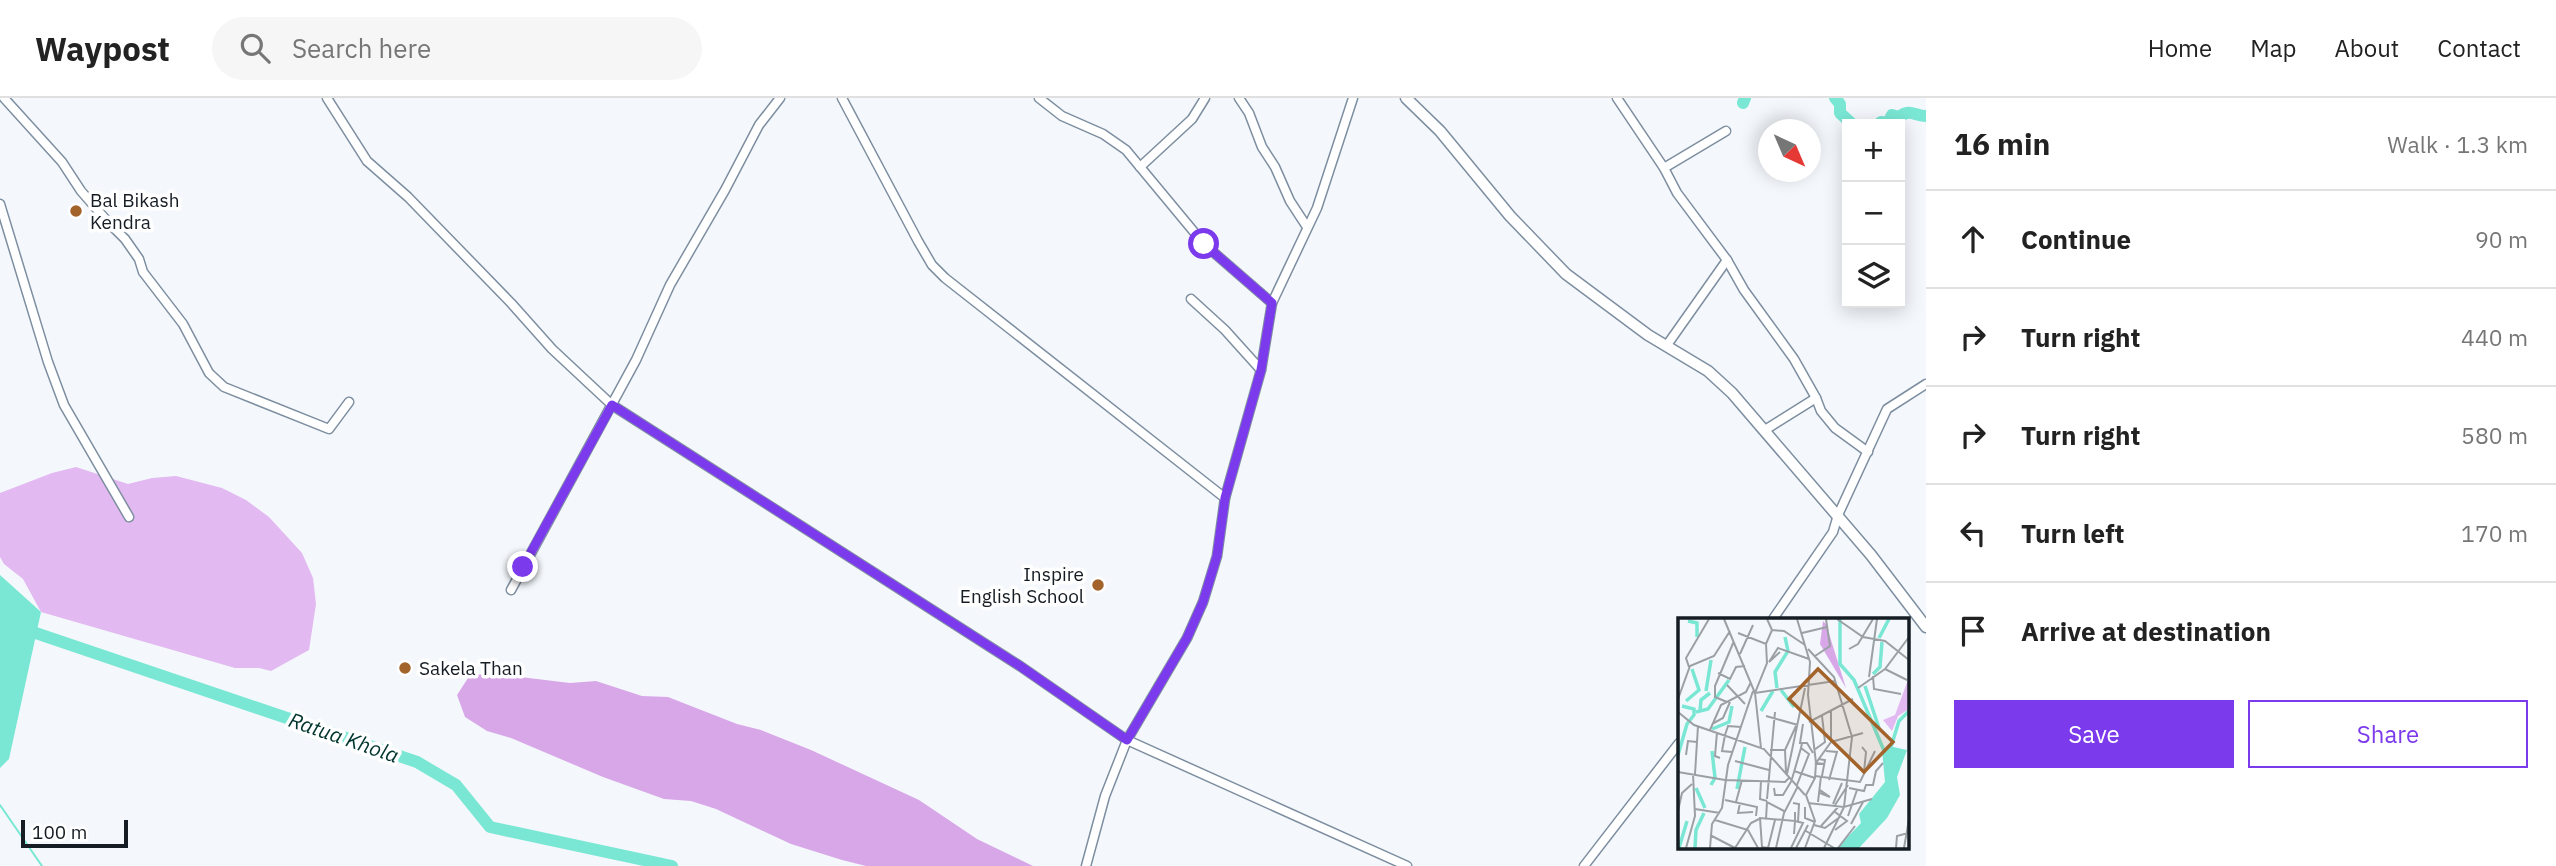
<!DOCTYPE html>
<html lang="en">
<head>
<meta charset="utf-8">
<style>
  :root { --surface:#fff; --page:#f6f6f6; --text:#222; --muted:#767676; --line:#e0e0e0; --accent:#7c3aed }
  body { margin:0; font-family:"IBM Plex Sans",sans-serif; background:var(--page); color:var(--text) }
  .controls { position:absolute; right:21px; top:21px; display:grid; overflow:hidden; border-radius:0px; box-shadow:0 4px 18px #0003 }
  .controls button { width:63px; height:63px; display:grid; place-items:center; padding:0; border:0; border-bottom:2px solid var(--line); background:var(--surface); color:var(--text); font:35px sans-serif }
  .compass { position:absolute; left:1758px; top:21px; width:63px; height:63px; border-radius:50%; background:var(--surface); box-shadow:0 4px 18px #0003; rotate:136deg }
  .scale { position:absolute; left:21px; bottom:18px; width:107px; box-sizing:border-box; padding-left:7px; border:4px solid #151c23; border-top:0; font-size:19px; line-height:24px; white-space:nowrap; color:#151c23; -webkit-text-stroke:5px #fff; paint-order:stroke }
  .stop { position:absolute; width:21px; height:21px; margin:-16px; border:5px solid #7c3aed; border-radius:50%; background:#fff }
  .stop.end { background:#7c3aed; border-color:#fff; box-shadow:0 2px 7px #0008 }
  .list { margin:0; padding:0; list-style:none }
  h2 { display:flex; justify-content:space-between; align-items:center; height:91px; margin:0; padding:0 28px; font-size:30px }
  h2 small { font-size:23px; font-weight:400; color:var(--muted) }
  .list li { display:grid; grid-template-columns:46px 1fr auto; gap:21px; align-items:center; box-sizing:border-box; height:98px; padding:0 28px; border-top:2px solid var(--line) }
  .list b { display:block; font-size:26px; white-space:nowrap }
  .list em { font-size:23px; font-style:normal; color:var(--muted) }
  .actions { display:flex; gap:14px; padding:21px 28px }
  .actions a { flex:1; padding:16px 0; border:2px solid var(--accent); border-radius:0px; text-align:center; font-size:24px; color:var(--accent) }
  .actions .main { background:var(--accent); color:#fff }
  .icon { flex:none; width:38px; height:38px; fill:none; stroke:currentColor; stroke-width:2; stroke-linecap:round; stroke-linejoin:round }
  .map { position:relative; flex:none; width:1926px; height:768px; overflow:hidden }
  header { display:flex; align-items:center; gap:42px; box-sizing:border-box; height:98px; padding:0 35px; background:var(--surface); border-bottom:2px solid var(--line) }
  header strong { font-size:33px }
  nav { display:flex; gap:38px; margin-inline-start:auto; font-size:24px }
  .search { width:490px; height:63px; background:var(--page); display:flex; align-items:center; gap:18px; box-sizing:border-box; padding:0 24px; border-radius:38px; color:var(--muted); font-size:26px }
  main { display:flex }
  aside { flex:1; background:var(--surface) }
  .map>svg:first-child { display:block }
</style>
</head>
<body>
<header>
<strong>Waypost</strong>
<div class="search"><svg class="icon" aria-label="search" viewBox="0 0 24 24"><circle cx="10" cy="10" r="6"/><path d="M15 15l6 6"/></svg>Search here</div>
<nav><a>Home</a><a>Map</a><a>About</a><a>Contact</a></nav>
</header>
<main>
<div class="map">
<svg width="1926" height="768" viewBox="0 0 1926 768">
  <rect width="100%" height="100%" fill="#f4f8fc"/>
  <!-- green -->
  <path fill="#e2b9f0" d="M76,369L128,386L152,380L176,378L222,390L246,402L269,419L302,455L313,480L316,506L309,552L271,573L259,570H235L41,514L23,481L4,466L0,459V395L52,375Z"/>
  <!-- forest -->
  <path fill="#d7a7e8" d="M495,576L570,585L596,583L642,598L668,599L737,626L761,632L811,652L919,702L977,741L1033,768H866L842,762L791,746L716,711L691,703L664,701L603,679L511,640L487,633L465,619L457,597L470,577Z"/>
  <!-- water -->
  <path fill="#7ae7d4" d="M0,477L41,514L9,661L0,670Z"/>
  <g fill="none" stroke-linecap="round" stroke-linejoin="round">
    <!-- stream -->
    <path stroke="#7ae7d4" stroke-width="2" d="M0,707L42,768"/>
    <!-- river -->
    <g stroke="#7ae7d4" stroke-width="12">
      <path d="M1835,0L1840,6V15L1852,26"/>
      <path d="M1743,5L1745,0"/>
      <path d="M1879,26L1881,24L1888,25L1892,17L1899,19C1910,10 1915,18 1926,18"/>
      <path d="M0,523L417,664L456,687L490,729L672,768"/>
    </g>
    <!-- minor casing -->
    <g stroke="#7d8ea0" stroke-width="11">
      <g id="minor">
        <path d="M4,0L62,64L81,93L108,124L125,141L139,161L143,174L183,226L209,275L224,289L329,331L349,304"/>
        <path d="M327,0L367,63L408,99L511,205L552,251L612,307L1020,568L1127,642L1407,768"/>
        <path d="M842,0L918,143L932,167L945,180L1225,400"/>
        <path d="M1039,0L1062,18L1103,36L1126,52L1204,146L1272,205"/>
        <path d="M1239,0L1249,15L1262,49L1275,69L1290,103L1307,129"/>
        <path d="M1617,0L1664,70L1677,95L1727,162L1744,192L1794,261L1816,300L1821,313L1835,330L1868,354"/>
        <path d="M1140,69L1192,21L1205,0"/>
        <path d="M1664,70L1726,33"/>
        <path d="M0,106L48,264L64,307L129,419"/>
        <path d="M1191,201L1225,232L1261,272"/>
        <path d="M1667,247L1727,162"/>
        <path d="M1765,332L1816,300"/>
        <path d="M511,492L636,262L670,187L725,92L759,27L780,0"/>
        <path d="M1773,521L1833,434L1838,417L1887,311L1926,286"/>
        <path d="M1086,768L1105,698L1127,642L1187,540L1203,504L1217,458L1225,400L1261,272L1272,205L1317,110L1353,0"/>
        <path d="M1584,768L1679,645"/>
      </g>
    </g>
    <!-- tertiary casing -->
    <g stroke="#7d8ea0" stroke-width="13">
      <path id="tertiary" d="M1406,0L1440,33L1510,118L1566,176L1648,237L1708,273L1732,295L1871,457L1926,529"/>
    </g>
    <!-- minor -->
    <use href="#minor" stroke="#fff" stroke-width="8"/>
    <!-- tertiary -->
    <use href="#tertiary" stroke="#fff" stroke-width="10"/>
  </g>
  <g fill="none" stroke-linecap="round" stroke-linejoin="round">
    <!-- route -->
    <path stroke="#7c3aed" stroke-width="9" d="M523,469L612,307L1020,568L1127,642L1187,540L1203,504L1217,458L1225,400L1261,272L1272,205L1204,146"/>
  </g>
  <!-- markers -->
  <g fill="#a3642c" stroke="#fff" stroke-width="2.5">
    <circle cx="76" cy="113" r="7"/>
    <circle cx="1098" cy="487" r="7"/>
    <circle cx="405" cy="570" r="7"/>
  </g>
  <g text-anchor="middle" dominant-baseline="central" stroke-width="7" stroke-linejoin="round" paint-order="stroke">
    <!-- poi labels -->
    <g font-size="19" fill="#151c23" stroke="#fff" text-anchor="start">
      <text x="90" y="102">Bal Bikash<tspan x="90" dy="22">Kendra</tspan></text>
      <text x="1084" y="476" text-anchor="end">Inspire<tspan x="1084" dy="22">English School</tspan></text>
      <text x="419" y="570">Sakela Than</text>
    </g>
    <!-- water labels -->
    <g font-size="21" font-style="italic" fill="#00342d" stroke="#fff">
      <text transform="translate(344 639) rotate(19)">Ratua Khola</text>
    </g>
  </g>
  <!-- overview -->
  <g transform="translate(1678 520)">
    <rect width="231" height="231" fill="#f4f8fc"/>
    <path d="M231,59V91L220,98L214,113L205,102L217,97Z" fill="#e2b9f0"/>
    <path d="M145,3L148,6L168,70L142,26Z" fill="#d7a7e8"/>
    <path d="M211,128L229,132L219,159L222,177L209,200L181,230H159L183,205L181,196L207,164L204,132Z" fill="#7ae7d4"/>
    <path fill="none" stroke="#7ae7d4" stroke-width="3.5" d="M162,1V46L176,62L207,135M10,3L19,5V19M201,20L211,1M195,56L202,49L204,24M187,68L201,110M99,70L97,54L110,33L107,19M103,72L116,89M28,73L33,42M8,83L21,72L14,51M22,93L23,82L32,75M83,93L95,73M18,94L30,91L51,62M34,111L51,104L54,88M213,129L221,103L231,93M0,137L9,106L16,97V91L4,88M33,167L37,160L34,133M18,170L27,190M59,171L67,129M1,230L9,203M17,230L18,212L26,195"/>
    <path fill="none" stroke="#9ba0a5" stroke-width="2" d="M46,1L77,75L83,130M89,1L94,12L106,13L127,27M119,1L132,44L130,77L138,145L137,160L128,177L137,203L127,230M159,1L185,19L207,23L231,42M60,15L88,26L94,12M124,15L149,9M88,26L89,45L77,75L157,63M130,31L156,59L174,119L166,189L194,181M171,31L180,26L195,1M102,34L91,44L100,30L131,41M62,36L75,7M137,38L152,28L148,1M11,49L8,40L31,1M207,51L229,62M40,55L52,61L58,49L67,48M195,58L196,71L223,76M191,59L199,1M49,67L67,86M180,70L207,51L231,19M0,81L12,48L36,38L52,13M49,84L37,79V68L56,23M0,94L16,107L86,131L127,177M88,98L120,107M131,104L175,81M34,106L45,100L52,84M125,106L122,125H129L135,135M32,112L43,87L68,74L73,64M39,114L37,138L42,140M47,117L44,133L54,134M47,117L50,108L63,109M153,124L185,115M184,129L188,134L186,154M92,132H107L108,154M107,132L118,108M136,132L147,124L144,98M148,133L159,134L151,162M8,137L10,123L19,124M140,141L147,142L144,158M57,143L91,152M146,146L138,145L153,124V92M116,153L137,160M0,154L47,162L107,164L112,159M17,156L20,108M109,156L127,70M137,158L182,164L197,133M114,161L123,130M83,163L82,181L89,183M119,167L131,136L123,130L124,125M96,170L97,177H105L114,162M171,170L186,173L188,167H195L198,153L205,145M142,175L152,179L142,172M89,181L97,94M47,182L79,189L78,198M58,184L64,162M140,184L143,158M62,185L60,195L75,194M115,185L121,186L120,204M130,185L166,189L146,230M155,186L164,165M157,187L170,167M127,189V200L137,204M17,191L42,195M0,193L4,175L14,166M170,198L179,172M88,201L89,184L106,193M37,202L70,212L80,230M173,206L185,184M136,207L147,210L162,199M143,208L161,188M157,212L169,203L157,194M128,213L156,230M32,217L57,230M8,230L17,198L15,156M32,230L34,206L44,190L50,147L75,73M57,230L73,205L81,201M90,230L84,229L82,200L117,203V194M90,230L97,202M98,230L106,195L120,168M113,230L125,205L117,203L116,216M118,230L130,207M160,230L177,208M218,230L219,218L230,215M226,230L231,201"/>
    <path fill="#a3642c" fill-opacity="0.15" stroke="#a3642c" stroke-width="3.5" d="M140,51L215,124L186,154L111,81Z"/>
    <rect width="231" height="231" fill="none" stroke="#151c23" stroke-width="3.5"/>
  </g>
</svg>
<div class="controls">
<button>+</button>
<button>−</button>
<button><svg class="icon" aria-label="layers" viewBox="0 0 24 24"><path d="M12 4l9 5-9 5-9-5zM3 14l9 5 9-5"/></svg></button>
</div>
<svg class="compass" viewBox="-18 -18 36 36"><path d="M0-13l5 13h-10z" fill="#e53935"/><path d="M0 13l5-13h-10z" fill="#767676"/></svg>
<div class="scale">100 m</div>
<div class="stop" style="left:1204px;top:146px"></div>
<div class="stop end" style="left:523px;top:469px"></div>
</div>
<aside>
<h2>16 min<small>Walk · 1.3 km</small></h2>
<ul class="list">
<li><svg class="icon" aria-label="ahead" viewBox="0 0 24 24"><path d="M12 20V5M6 11l6-6 6 6"/></svg><div><b>Continue</b></div><em>90 m</em></li>
<li><svg class="icon" aria-label="right" viewBox="0 0 24 24"><path d="M7 20v-9h11M14 6l5 5-5 5"/></svg><div><b>Turn right</b></div><em>440 m</em></li>
<li><svg class="icon" aria-label="right" viewBox="0 0 24 24"><path d="M7 20v-9h11M14 6l5 5-5 5"/></svg><div><b>Turn right</b></div><em>580 m</em></li>
<li><svg class="icon" aria-label="left" viewBox="0 0 24 24"><path d="M17 20v-9H6M10 6l-5 5 5 5"/></svg><div><b>Turn left</b></div><em>170 m</em></li>
<li><svg class="icon" aria-label="arrive" viewBox="0 0 24 24"><path d="M6 21V4h12l-3 4 3 4H6"/></svg><div><b>Arrive at destination</b></div></li>
</ul>
<div class="actions"><a class="main">Save</a><a>Share</a></div>
</aside>
</main>
</body>
</html>
